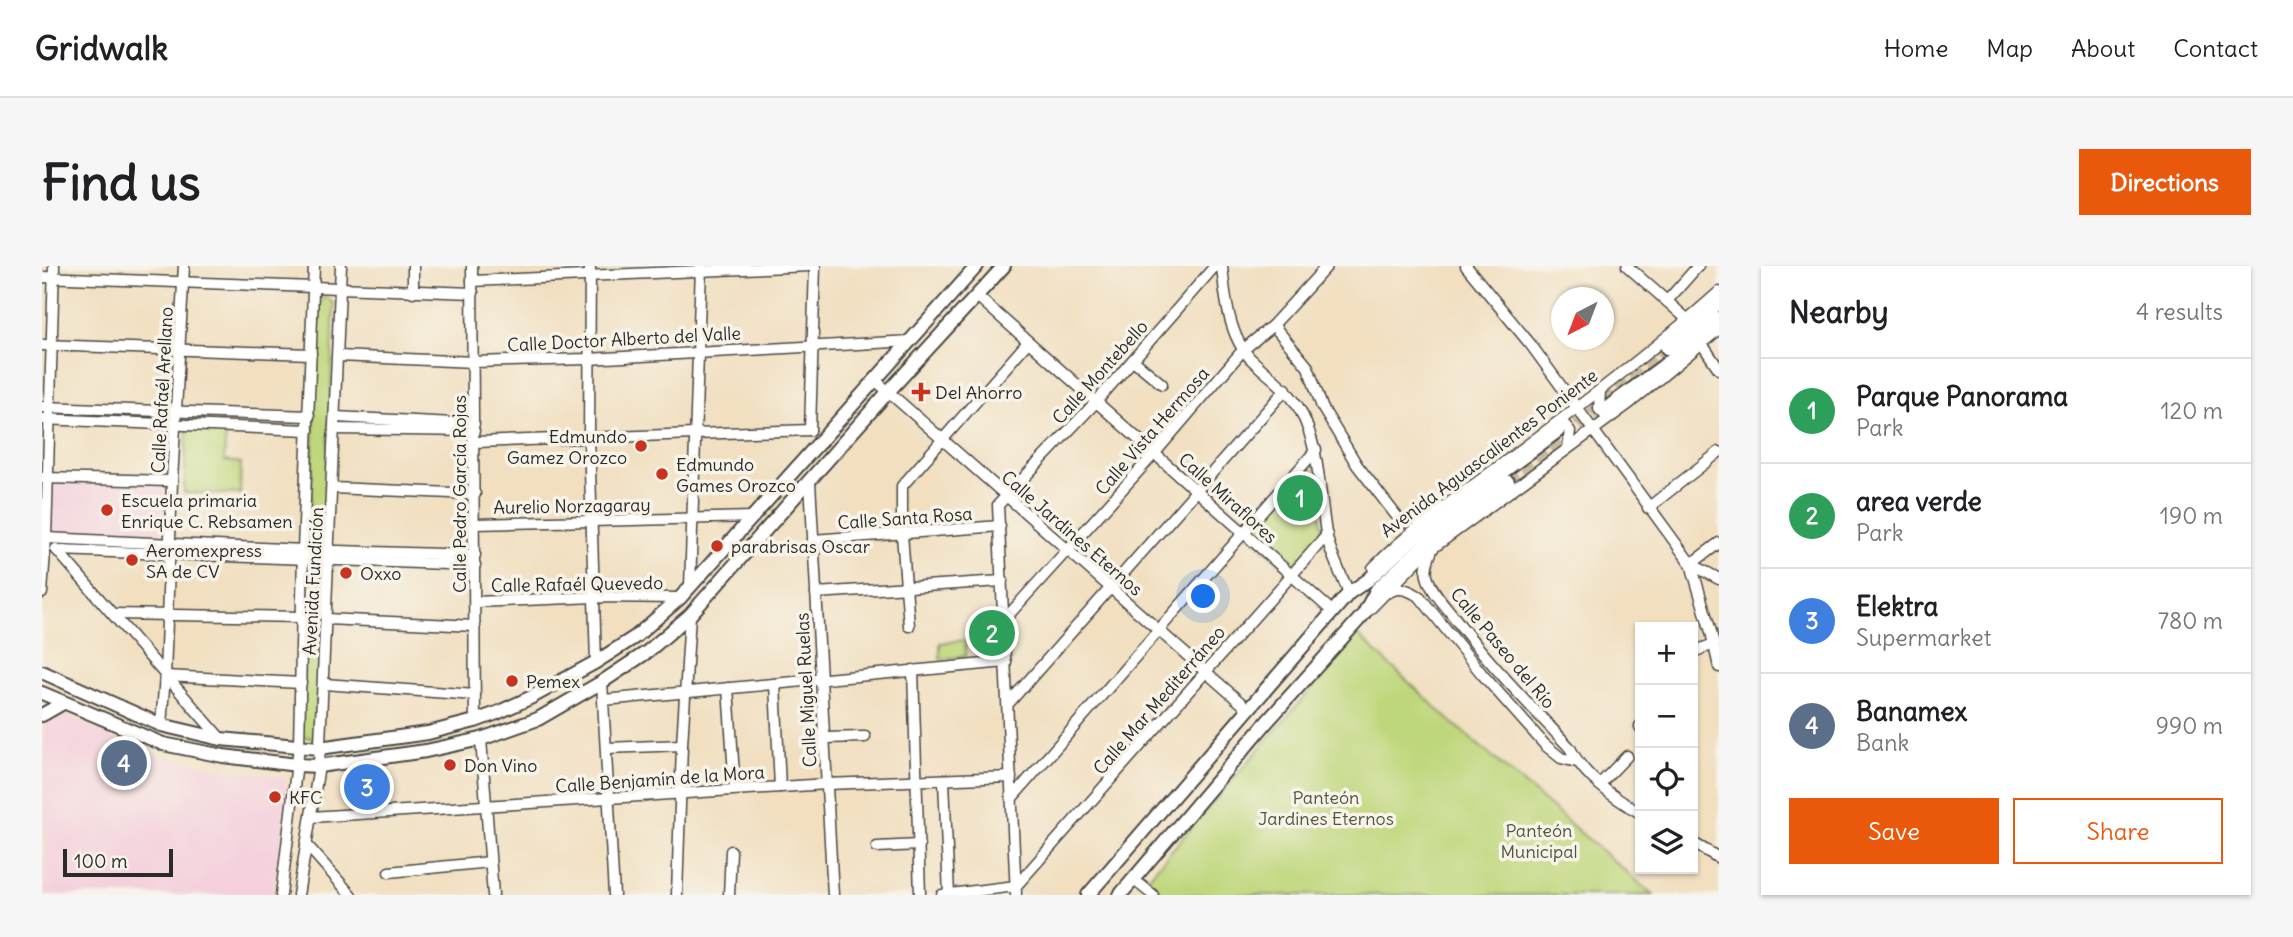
<!DOCTYPE html>
<html lang="en">
<head>
<meta charset="utf-8">
<style>
  :root { --surface:#fff; --page:#f6f6f6; --text:#202124; --muted:#757577; --line:#e0e0e0; --accent:#ea580c }
  body { margin:0; font-family:Delius,sans-serif; background:var(--page); color:var(--text) }
  .controls { position:absolute; right:21px; bottom:21px; display:grid; overflow:hidden; border-radius:0px; box-shadow:0 2px 5px #0004 }
  .controls button { width:63px; height:63px; display:grid; place-items:center; padding:0; border:0; border-bottom:2px solid var(--line); background:var(--surface); color:var(--text); font:35px sans-serif }
  .compass { position:absolute; left:1509px; top:21px; width:63px; height:63px; border-radius:50%; background:var(--surface); box-shadow:0 2px 5px #0004; rotate:222deg }
  .scale { position:absolute; left:21px; bottom:18px; width:110px; box-sizing:border-box; padding-left:7px; border:4px solid #2b2b2b; border-top:0; font-size:19px; line-height:24px; white-space:nowrap; color:#2b2b2b; -webkit-text-stroke:5px #f7f3e8; paint-order:stroke }
  .you { position:absolute; left:1162px; top:331px; width:24px; height:24px; margin:-18px; border:5px solid #fff; border-radius:50%; background:#1a73e8; box-shadow:0 0 0 10px #1a73e833 }
  .badge { display:grid; place-items:center; width:46px; height:46px; border-radius:50%; background:var(--accent); color:#fff; font-size:23px; font-weight:700 }
  .pin { position:absolute; translate:-50% -50%; border:4px solid #fff; box-shadow:0 2px 7px #0006 }
  .list { margin:0; padding:0; list-style:none }
  h2 { display:flex; justify-content:space-between; align-items:center; height:91px; margin:0; padding:0 28px; font-size:30px }
  h2 small { font-size:23px; font-weight:400; color:var(--muted) }
  .list li { display:grid; grid-template-columns:46px 1fr auto; gap:21px; align-items:center; box-sizing:border-box; height:105px; padding:0 28px; border-top:2px solid var(--line) }
  .list b { display:block; font-size:26px; white-space:nowrap }
  .list p { margin:0; font-size:23px; white-space:nowrap; color:var(--muted) }
  .list em { font-size:23px; font-style:normal; color:var(--muted) }
  .actions { display:flex; gap:14px; padding:21px 28px }
  .actions a { flex:1; padding:16px 0; border:2px solid var(--accent); border-radius:0px; text-align:center; font-size:24px; color:var(--accent) }
  .actions .main { background:var(--accent); color:#fff }
  .icon { flex:none; width:38px; height:38px; fill:none; stroke:currentColor; stroke-width:2; stroke-linecap:round; stroke-linejoin:round }
  .map { position:relative; flex:none; width:1677px; height:629px; overflow:hidden; border-radius:0px }
  header { display:flex; align-items:center; gap:42px; box-sizing:border-box; height:98px; padding:0 35px; background:var(--surface); border-bottom:2px solid var(--line) }
  header strong { font-size:33px }
  nav { display:flex; gap:38px; margin-inline-start:auto; font-size:24px }
  .intro { display:flex; align-items:center; justify-content:space-between; box-sizing:border-box; height:168px; padding:0 42px }
  h1 { margin:0; font-size:49px }
  .button { padding:18px 32px; border-radius:0px; background:var(--accent); color:#fff; font-size:24px; font-weight:700 }
  main { display:flex; gap:42px; padding:0 42px }
  aside { flex:1; background:var(--surface); border-radius:0px; box-shadow:0 2px 5px #0004 }
  .map>svg:first-child { display:block }
</style>
</head>
<body>
<header>
<strong>Gridwalk</strong>
<nav><a>Home</a><a>Map</a><a>About</a><a>Contact</a></nav>
</header>
<div class="intro"><h1>Find us</h1><a class="button">Directions</a></div>
<main>
<div class="map">
<svg width="1677" height="629" viewBox="0 0 1677 629">
  <rect width="100%" height="100%" fill="#f7f3e8"/>
  <filter id="ink" filterUnits="userSpaceOnUse"><feTurbulence type="fractalNoise" baseFrequency=".0143" numOctaves="2"/><feDisplacementMap in="SourceGraphic" scale="14" xChannelSelector="R" yChannelSelector="G"/><feConvolveMatrix kernelMatrix="1 2 1 2 8 2 1 2 1" color-interpolation-filters="sRGB"/></filter>
  <filter id="wash" filterUnits="userSpaceOnUse"><feTurbulence type="fractalNoise" baseFrequency=".00686" numOctaves="4" result="noise"/><feDisplacementMap in="SourceGraphic" scale="28" xChannelSelector="R" yChannelSelector="G"/><feGaussianBlur stdDeviation="1.57" result="paint"/><feColorMatrix in="noise" values="0 0 0 0 0 0 0 0 0 0 0 0 0 0 0 0 0 1.4 0 .05"/><feComposite in="paint" operator="in"/></filter>
  <g filter="url(#wash)">
    <rect width="100%" height="100%" fill="#f1dfc0"/>
    <!-- built -->
    <g fill="#f4cfdc">
      <path d="M11,215L123,220L119,270L9,267Z"/>
      <path d="M14,446L23,448L90,481L123,491L180,503L242,511L246,527L231,629H3L2,463L5,454Z"/>
    </g>
    <!-- green -->
    <g fill="#bfd77b" stroke="#758153" stroke-width="2">
      <path d="M284,31L292,38L283,280H267L277,37Z"/>
      <path d="M145,162L184,164L182,195L199,197L198,228L142,227Z"/>
      <path d="M1272,195L1281,268L1247,305L1207,268Z"/>
      <path d="M265,300H282L273,472L259,471Z"/>
      <path d="M1316,369L1405,452L1611,629H1122L1104,614Z"/>
      <path d="M923,374L924,390L898,393V377Z"/>
    </g>
  </g>
  <g filter="url(#ink)">
    <g fill="none" stroke-linecap="round" stroke-linejoin="round">
      <!-- major-tunnel -->
      <g stroke="#c9bba2" stroke-width="12" stroke-dasharray="12 6" stroke-linecap="butt">
        <path d="M1516,165L1625,82"/>
        <path d="M1466,216L1566,141"/>
      </g>
      <!-- minor casing -->
      <g stroke="#494641" stroke-width="13">
        <g id="minor">
          <path d="M430,0L433,455"/>
          <path d="M548,0L547,172L554,396"/>
          <path d="M1180,0C1183,31 1187,73 1211,95C1229,112 1248,124 1259,146C1278,184 1277,225 1284,267C1288,288 1299,308 1307,327L1311,323"/>
          <path d="M1424,0L1489,79L1649,298L1677,313"/>
          <path d="M1585,0L1646,54"/>
          <path d="M0,11L431,27"/>
          <path d="M430,15L767,0"/>
          <path d="M371,26V0"/>
          <path d="M935,30L1291,346"/>
          <path d="M1625,35L1656,0"/>
          <path d="M1231,59L1266,101L1280,141L1315,199L1360,257"/>
          <path d="M1660,78L1677,103"/>
          <path d="M0,79L269,88"/>
          <path d="M296,90L432,96L546,93L869,75"/>
          <path d="M1091,94L1120,118"/>
          <path d="M833,114L1206,443"/>
          <path d="M1558,125L1557,143L1566,152"/>
          <path d="M0,141L267,150"/>
          <path d="M293,151L432,158"/>
          <path d="M0,153L266,164"/>
          <path d="M1515,157L1522,158L1528,165L1526,181"/>
          <path d="M293,163L432,165"/>
          <path d="M768,164L773,0"/>
          <path d="M433,176L768,164"/>
          <path d="M1,212L130,215"/>
          <path d="M768,216L791,629"/>
          <path d="M291,222L433,228"/>
          <path d="M1606,242L1677,186"/>
          <path d="M433,258L712,251"/>
          <path d="M4,272L261,284L433,289"/>
          <path d="M771,274L958,260"/>
          <path d="M1677,277L1649,298L1669,366L1677,401"/>
          <path d="M14,283L179,473"/>
          <path d="M15,284L433,299"/>
          <path d="M1390,284C1387,292 1383,300 1385,310C1389,325 1403,339 1412,351C1447,398 1488,439 1528,482C1542,511 1571,531 1598,547"/>
          <path d="M1331,302C1372,260 1421,227 1468,192C1539,139 1611,85 1677,26"/>
          <path d="M648,321L659,1"/>
          <path d="M1347,326C1358,320 1367,324 1378,331L1440,408L1503,479L1519,492L1535,496"/>
          <path d="M0,327L4,272L12,0"/>
          <path d="M774,327L960,315"/>
          <path d="M433,336L553,331L638,332"/>
          <path d="M1326,345L1380,290L1588,137L1677,63"/>
          <path d="M71,348L260,351"/>
          <path d="M284,353L433,360"/>
          <path d="M962,354L1112,188L1201,84L1231,59L1285,0"/>
          <path d="M867,360L860,268V220L986,76"/>
          <path d="M1651,386L1672,378"/>
          <path d="M871,404L878,629"/>
          <path d="M123,410L259,417"/>
          <path d="M560,416L572,629"/>
          <path d="M282,418L433,429"/>
          <path d="M733,418L738,521"/>
          <path d="M686,422L693,523"/>
          <path d="M562,434L964,396"/>
          <path d="M966,438L1244,123"/>
          <path d="M119,459L123,410L130,215L142,0"/>
          <path d="M1598,460V461"/>
          <path d="M782,472L823,471"/>
          <path d="M439,473L451,629"/>
          <path d="M565,482L640,479"/>
          <path d="M902,515L907,629"/>
          <path d="M1558,518L1585,490"/>
          <path d="M970,532L1274,184"/>
          <path d="M269,551L785,518L969,511"/>
          <path d="M1651,577L1677,592"/>
          <path d="M264,578L309,629"/>
          <path d="M835,581L877,579"/>
          <path d="M347,606L448,596"/>
          <path d="M1091,613L1111,629"/>
          <path d="M239,629L257,480L261,284L272,0"/>
          <path d="M256,629L277,500L299,0"/>
          <path d="M635,629L640,479L648,349"/>
          <path d="M687,629L689,585"/>
          <path d="M900,629L974,620L1285,269"/>
          <path d="M974,629L956,239L1054,136L1173,0"/>
        </g>
      </g>
      <!-- major casing -->
      <g stroke="#494641" stroke-width="16">
        <g id="major">
          <path d="M1625,82L1677,37"/>
          <path d="M1566,141L1621,100L1677,52"/>
          <path d="M0,406L119,459L179,473L277,482L386,467L433,455L455,447L490,431L554,396L593,371L638,332L935,0"/>
          <path d="M0,427L121,478L181,490L255,499L277,500L384,485L439,473L496,453L560,416L605,386L648,349L846,126L962,0"/>
          <path d="M0,449L21,437"/>
          <path d="M1046,629L1307,327L1326,314L1372,272L1516,165"/>
          <path d="M1078,629L1223,458L1321,349L1335,323L1389,272L1466,216"/>
        </g>
      </g>
      <!-- minor -->
      <use href="#minor" stroke="#fff" stroke-width="10"/>
      <!-- major -->
      <use href="#major" stroke="#fff" stroke-width="12"/>
    </g>
  </g>
  <!-- markers -->
  <g fill="#c8321e" stroke="#f7f3e8" stroke-width="2.5">
    <path d="M875.5 115.5h7v7h7v7h-7v7h-7v-7h-7v-7h7z"/>
    <circle cx="599" cy="180" r="7"/>
    <circle cx="620" cy="208" r="7"/>
    <circle cx="65" cy="244" r="7"/>
    <circle cx="675" cy="280" r="7"/>
    <circle cx="90" cy="294" r="7"/>
    <circle cx="304" cy="307" r="7"/>
    <circle cx="470" cy="415" r="7"/>
    <circle cx="408" cy="499" r="7"/>
    <circle cx="233" cy="531" r="7"/>
  </g>
  <g text-anchor="middle" dominant-baseline="central" stroke-width="7" stroke-linejoin="round" paint-order="stroke">
    <!-- street labels -->
    <g font-size="18" fill="#2b2b2b" stroke="#f7f3e8">
      <text transform="translate(582 73) rotate(-3)">Calle Doctor Alberto del Valle</text>
      <text transform="translate(1058 106) rotate(-48)">Calle Montebello</text>
      <text transform="translate(120 124) rotate(-87)">Calle Rafaél Arellano</text>
      <text transform="translate(1110 165) rotate(-49)">Calle Vista Hermosa</text>
      <text transform="translate(1447 187) rotate(-37)">Avenida Aguascalientes Poniente</text>
      <text transform="translate(417 228) rotate(-90)">Calle Pedro García Rojas</text>
      <text transform="translate(1186 232) rotate(42)">Calle Miraflores</text>
      <text transform="translate(530 240) rotate(-1)">Aurelio Norzagaray</text>
      <text transform="translate(863 252) rotate(-4)">Calle Santa Rosa</text>
      <text transform="translate(1030 267) rotate(41)">Calle Jardines Eternos</text>
      <text transform="translate(271 315) rotate(-87)">Avenida Fundición</text>
      <text transform="translate(535 318) rotate(-1)">Calle Rafaél Quevedo</text>
      <text transform="translate(1461 382) rotate(50)">Calle Paseo del Río</text>
      <text transform="translate(764 424) rotate(-93)">Calle Miguel Ruelas</text>
      <text transform="translate(1117 434) rotate(-49)">Calle Mar Mediterráneo</text>
      <text transform="translate(618 513) rotate(-4)">Calle Benjamín de la Mora</text>
    </g>
    <!-- poi labels -->
    <g font-size="18" fill="#2b2b2b" stroke="#f7f3e8" text-anchor="start">
      <text x="893" y="126">Del Ahorro</text>
      <text x="585" y="170" text-anchor="end">Edmundo<tspan x="585" dy="21">Gamez Orozco</tspan></text>
      <text x="634" y="198">Edmundo<tspan x="634" dy="21">Games Orozco</tspan></text>
      <text x="79" y="234">Escuela primaria<tspan x="79" dy="21">Enrique C. Rebsamen</tspan></text>
      <text x="689" y="280">parabrisas Oscar</text>
      <text x="104" y="284">Aeromexpress<tspan x="104" dy="21">SA de CV</tspan></text>
      <text x="318" y="307">Oxxo</text>
      <text x="484" y="415">Pemex</text>
      <text x="422" y="499">Don Vino</text>
      <text x="247" y="531">KFC</text>
    </g>
    <!-- park labels -->
    <g font-size="18" fill="#50563f" stroke="#f7f3e8">
      <text x="1284" y="531">Panteón<tspan x="1284" dy="21">Jardines Eternos</tspan></text>
      <text x="1497" y="564">Panteón<tspan x="1497" dy="21">Municipal</tspan></text>
    </g>
  </g>
</svg>
<div class="controls">
<button>+</button>
<button>−</button>
<button><svg class="icon" aria-label="locate" viewBox="0 0 24 24"><circle cx="12" cy="12" r="6"/><path d="M12 2v4M12 18v4M2 12h4M18 12h4"/></svg></button>
<button><svg class="icon" aria-label="layers" viewBox="0 0 24 24"><path d="M12 4l9 5-9 5-9-5zM3 14l9 5 9-5"/></svg></button>
</div>
<svg class="compass" viewBox="-18 -18 36 36"><path d="M0-13l5 13h-10z" fill="#e53935"/><path d="M0 13l5-13h-10z" fill="#757577"/></svg>
<div class="scale">100 m</div>
<div class="you"></div>
<div class="pin badge" style="left:1258px;top:232px;background:#2e9e5b">1</div>
<div class="pin badge" style="left:950px;top:367px;background:#2e9e5b">2</div>
<div class="pin badge" style="left:325px;top:521px;background:#3f7fe0">3</div>
<div class="pin badge" style="left:82px;top:497px;background:#5c6f8a">4</div>
</div>
<aside>
<h2>Nearby<small>4 results</small></h2>
<ul class="list">
<li><span class="badge" style="background:#2e9e5b">1</span><div><b>Parque Panorama</b><p>Park</p></div><em>120 m</em></li>
<li><span class="badge" style="background:#2e9e5b">2</span><div><b>area verde</b><p>Park</p></div><em>190 m</em></li>
<li><span class="badge" style="background:#3f7fe0">3</span><div><b>Elektra</b><p>Supermarket</p></div><em>780 m</em></li>
<li><span class="badge" style="background:#5c6f8a">4</span><div><b>Banamex</b><p>Bank</p></div><em>990 m</em></li>
</ul>
<div class="actions"><a class="main">Save</a><a>Share</a></div>
</aside>
</main>
</body>
</html>
